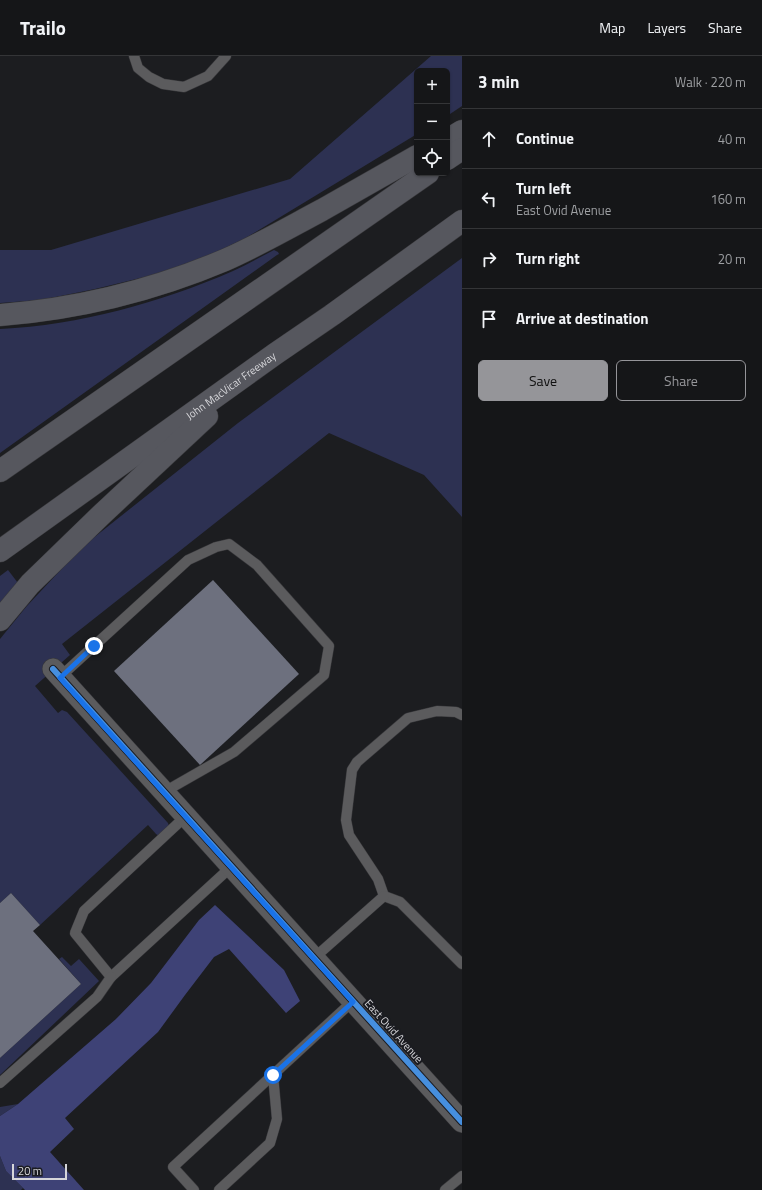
<!DOCTYPE html>
<html lang="en">
<head>
<meta charset="utf-8">
<style>
  :root { --surface:#151618; --page:#222325; --text:#f1f3f6; --muted:#9d9fa2; --line:#343537; --accent:#959599 }
  body { margin:0; font-family:"Titillium Web",sans-serif; background:var(--page); color:var(--text) }
  .controls { position:absolute; right:12px; top:12px; display:grid; overflow:hidden; border-radius:6px; box-shadow:0 1px 3px #0004 }
  .controls button { width:36px; height:36px; display:grid; place-items:center; padding:0; border:0; border-bottom:1px solid var(--line); background:var(--surface); color:var(--text); font:20px sans-serif }
  .scale { position:absolute; left:12px; bottom:10px; width:55px; box-sizing:border-box; padding-left:4px; border:2px solid #d6d6da; border-top:0; font-size:11px; line-height:14px; white-space:nowrap; color:#d6d6da; -webkit-text-stroke:3px #1b1c21; paint-order:stroke }
  .stop { position:absolute; width:12px; height:12px; margin:-9px; border:3px solid #1a73e8; border-radius:50%; background:#fff }
  .stop.end { background:#1a73e8; border-color:#fff; box-shadow:0 1px 4px #0008 }
  .list { margin:0; padding:0; list-style:none }
  h2 { display:flex; justify-content:space-between; align-items:center; height:52px; margin:0; padding:0 16px; font-size:17px }
  h2 small { font-size:13px; font-weight:400; color:var(--muted) }
  .list li { display:grid; grid-template-columns:26px 1fr auto; gap:12px; align-items:center; box-sizing:border-box; height:60px; padding:0 16px; border-top:1px solid var(--line) }
  .list b { display:block; font-size:15px; white-space:nowrap }
  .list p { margin:0; font-size:13px; white-space:nowrap; color:var(--muted) }
  .list em { font-size:13px; font-style:normal; color:var(--muted) }
  .actions { display:flex; gap:8px; padding:12px 16px }
  .actions a { flex:1; padding:9px 0; border:1px solid var(--accent); border-radius:6px; text-align:center; font-size:14px; color:var(--accent) }
  .actions .main { background:var(--accent); color:#111 }
  .icon { flex:none; width:22px; height:22px; fill:none; stroke:currentColor; stroke-width:2; stroke-linecap:round; stroke-linejoin:round }
  .map { position:relative; flex:none; width:462px; height:1134px; overflow:hidden }
  header { display:flex; align-items:center; gap:24px; box-sizing:border-box; height:56px; padding:0 20px; background:var(--surface); border-bottom:1px solid var(--line) }
  header strong { font-size:19px }
  nav { display:flex; gap:22px; margin-inline-start:auto; font-size:14px }
  main { display:flex }
  aside { flex:1; background:var(--surface) }
  .map>svg:first-child { display:block }
</style>
</head>
<body>
<header>
<strong>Trailo</strong>
<nav><a>Map</a><a>Layers</a><a>Share</a></nav>
</header>
<main>
<div class="map">
<svg width="462" height="1134" viewBox="0 0 462 1134">
  <rect width="100%" height="100%" fill="#1c1d20"/>
  <!-- green -->
  <g fill="#2d3152">
    <path d="M431,0H462V50L447,60V15H417V78L244,183L188,209L153,219L95,233L41,244L0,247V194H51L290,123Z"/>
    <path d="M274,194L278,196L279,198L277,199L0,397V273C80,269 159,247 233,215C247,209 260,201 274,194Z"/>
    <path d="M462,202V461L424,419L329,377L62,588L70,599L35,630L58,657L62,654L67,656L168,767L169,770L159,780L156,778L148,769L40,869L11,837L0,847V583L26,551L82,491L238,367Z"/>
    <path d="M8,514L18,527L0,548V520Z"/>
    <path d="M62,901L71,910L79,903L99,925L0,1019V1002L81,928L59,903Z"/>
    <path d="M18,1048L0,1060V1051Z"/>
    <path d="M0,1100L6,1115L23,1132L21,1134H0Z"/>
  </g>
  <!-- forest -->
  <path fill="#3e4276" d="M215,849L284,914L300,945L286,957L229,893L214,901L185,939L158,976L65,1062L74,1073L50,1096L84,1134H25L6,1115L0,1100V1060L18,1048L116,963L151,927L199,864Z"/>
  <!-- building -->
  <g fill="#6d707e">
    <path d="M213,524L299,618L200,709L114,615Z"/>
    <path d="M11,837L40,869L33,875L81,928L0,1002V847Z"/>
  </g>
  <g fill="none" stroke-linecap="round" stroke-linejoin="round">
    <!-- lane casing -->
    <g stroke="#38383b" stroke-width="11">
      <g id="lane">
        <path d="M134,0L138,12L149,21L163,28L184,31L208,20L226,0"/>
        <path d="M60,621L188,504L216,491L229,488L257,509L329,590L324,619L234,696L164,736"/>
        <path d="M186,760L84,855L75,877L111,921L231,811"/>
        <path d="M384,840L378,823L349,779L346,764L352,714L357,706L408,662L437,655L456,656L462,659"/>
        <path d="M384,840L400,846L462,908"/>
        <path d="M314,902L384,840"/>
        <path d="M0,1027L97,941L111,921"/>
        <path d="M194,1134L173,1111L353,945"/>
        <path d="M219,1134L270,1087L277,1063L273,1019"/>
        <path d="M445,1134L462,1120"/>
      </g>
    </g>
    <!-- street casing -->
    <g stroke="#38383b" stroke-width="22">
      <path id="street" d="M53,613L462,1066"/>
    </g>
    <!-- highway casing -->
    <g stroke="#38383b" stroke-width="23">
      <g id="highway">
        <path d="M447,84L462,75"/>
        <path d="M447,103L462,93"/>
        <path d="M0,259C77,253 154,234 225,204C259,189 290,171 322,154C354,136 385,118 417,100"/>
        <path d="M0,415L428,117"/>
        <path id="s1" d="M0,495L275,298L332,259L462,165"/>
        <path d="M0,564L30,528L100,460L207,360"/>
      </g>
    </g>
    <!-- lane -->
    <use href="#lane" stroke="#5b5b5d" stroke-width="10"/>
    <!-- street -->
    <use href="#street" stroke="#5b5b5d" stroke-width="21"/>
    <!-- highway -->
    <use href="#highway" stroke="#56575e" stroke-width="22"/>
    <!-- cycleway casing -->
    <g stroke="#1b1c21" stroke-width="8">
      <path id="cycleway" d="M53,613L462,1066"/>
    </g>
    <!-- cycleway -->
    <use href="#cycleway" stroke="#468fdf" stroke-width="6"/>
  </g>
  <g fill="none" stroke-linecap="round" stroke-linejoin="round">
    <!-- route -->
    <path stroke="#1a73e8" stroke-width="5" d="M94,590L60,622L353,946L273,1019"/>
  </g>
  <g text-anchor="middle" dominant-baseline="central" stroke-width="4" stroke-linejoin="round" paint-order="stroke">
    <!-- street labels -->
    <g font-size="11" fill="#d6d6da" stroke="#1b1c21">
      <text stroke="none"><textPath href="#s1" startOffset="284">John MacVicar Freeway</textPath></text>
      <text transform="translate(394 975) rotate(48)">East Ovid Avenue</text>
    </g>
  </g>
</svg>
<div class="controls">
<button>+</button>
<button>−</button>
<button><svg class="icon" aria-label="locate" viewBox="0 0 24 24"><circle cx="12" cy="12" r="6"/><path d="M12 2v4M12 18v4M2 12h4M18 12h4"/></svg></button>
</div>
<div class="scale">20 m</div>
<div class="stop" style="left:273px;top:1019px"></div>
<div class="stop end" style="left:94px;top:590px"></div>
</div>
<aside>
<h2>3 min<small>Walk · 220 m</small></h2>
<ul class="list">
<li><svg class="icon" aria-label="ahead" viewBox="0 0 24 24"><path d="M12 20V5M6 11l6-6 6 6"/></svg><div><b>Continue</b></div><em>40 m</em></li>
<li><svg class="icon" aria-label="left" viewBox="0 0 24 24"><path d="M17 20v-9H6M10 6l-5 5 5 5"/></svg><div><b>Turn left</b><p>East Ovid Avenue</p></div><em>160 m</em></li>
<li><svg class="icon" aria-label="right" viewBox="0 0 24 24"><path d="M7 20v-9h11M14 6l5 5-5 5"/></svg><div><b>Turn right</b></div><em>20 m</em></li>
<li><svg class="icon" aria-label="arrive" viewBox="0 0 24 24"><path d="M6 21V4h12l-3 4 3 4H6"/></svg><div><b>Arrive at destination</b></div></li>
</ul>
<div class="actions"><a class="main">Save</a><a>Share</a></div>
</aside>
</main>
</body>
</html>
